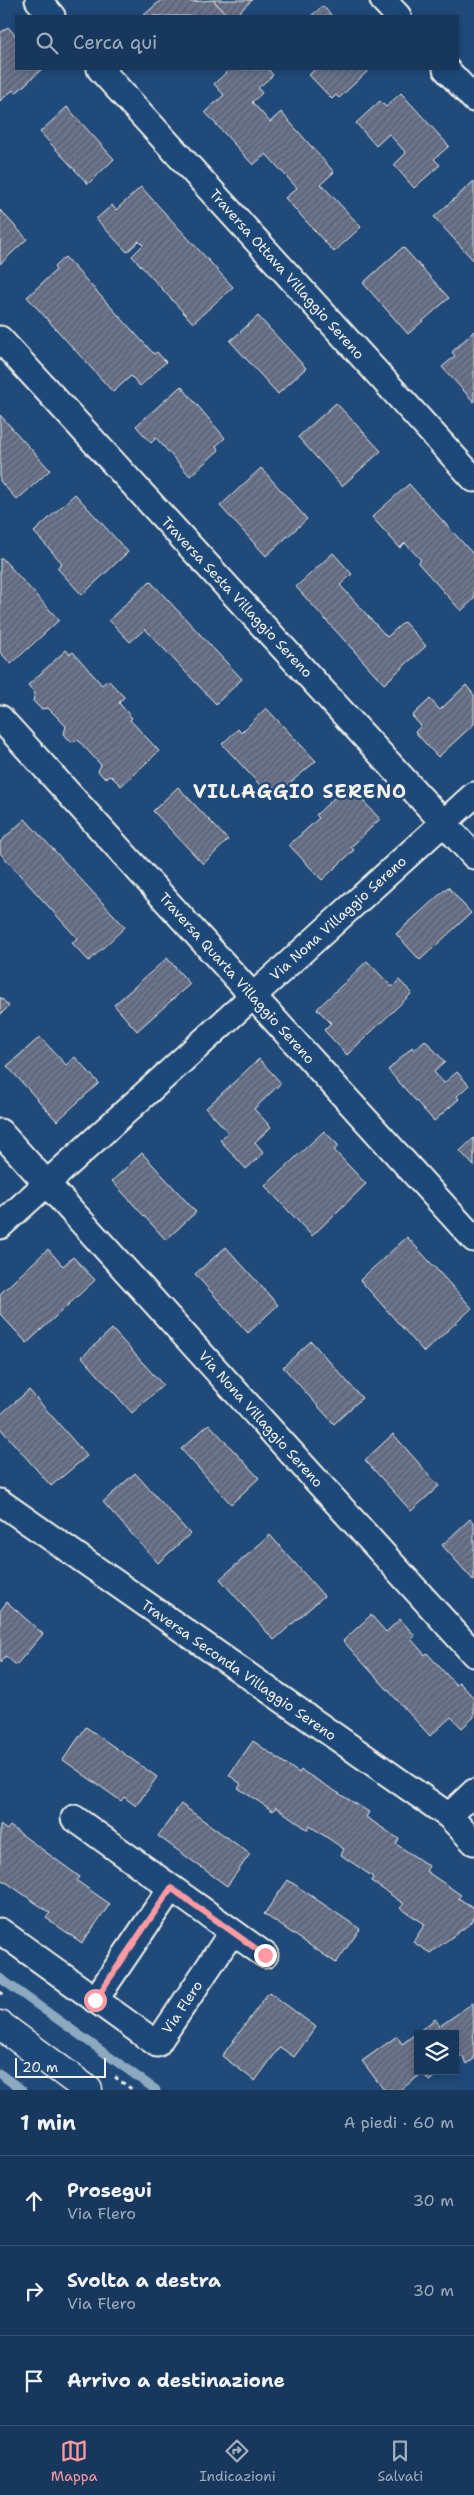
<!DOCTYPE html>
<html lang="it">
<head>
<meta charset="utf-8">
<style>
  :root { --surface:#17385c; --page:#203f62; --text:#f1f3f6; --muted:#9eacbb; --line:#365272; --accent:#ff9aa2 }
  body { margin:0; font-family:"Shantell Sans",sans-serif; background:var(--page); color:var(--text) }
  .controls { position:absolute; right:15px; bottom:15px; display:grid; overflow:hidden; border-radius:0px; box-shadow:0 2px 8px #0003 }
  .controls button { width:45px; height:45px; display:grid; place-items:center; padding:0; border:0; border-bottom:1px solid var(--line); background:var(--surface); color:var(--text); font:25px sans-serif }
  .scale { position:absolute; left:15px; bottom:12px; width:91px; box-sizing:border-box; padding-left:5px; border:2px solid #f4f1e8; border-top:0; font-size:14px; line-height:18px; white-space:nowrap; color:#f4f1e8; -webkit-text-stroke:4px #1f4a7a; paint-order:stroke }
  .stop { position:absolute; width:15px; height:15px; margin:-11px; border:4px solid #ff9aa2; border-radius:50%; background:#fff }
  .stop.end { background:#ff9aa2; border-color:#fff; box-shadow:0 1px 5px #0008 }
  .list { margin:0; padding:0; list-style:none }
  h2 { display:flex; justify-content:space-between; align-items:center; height:65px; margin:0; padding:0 20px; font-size:21px }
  h2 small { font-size:16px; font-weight:400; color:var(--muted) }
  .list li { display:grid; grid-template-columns:32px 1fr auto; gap:15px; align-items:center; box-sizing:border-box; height:90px; padding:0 20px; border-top:1px solid var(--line) }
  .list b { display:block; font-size:19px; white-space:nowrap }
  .list p { margin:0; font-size:16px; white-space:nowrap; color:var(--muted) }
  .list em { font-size:16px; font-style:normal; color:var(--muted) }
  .icon { flex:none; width:28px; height:28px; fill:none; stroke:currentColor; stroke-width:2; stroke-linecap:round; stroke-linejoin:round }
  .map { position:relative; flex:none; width:474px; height:2090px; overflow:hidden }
  .search { position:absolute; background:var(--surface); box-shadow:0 2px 8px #0003; left:15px; right:15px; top:15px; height:55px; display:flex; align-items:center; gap:12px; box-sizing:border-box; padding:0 18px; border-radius:0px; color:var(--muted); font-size:19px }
  .sheet { height:335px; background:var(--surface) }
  nav { display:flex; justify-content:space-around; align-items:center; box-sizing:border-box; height:70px; border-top:1px solid var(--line); background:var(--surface); font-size:14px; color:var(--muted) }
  nav a { display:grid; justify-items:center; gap:2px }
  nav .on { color:var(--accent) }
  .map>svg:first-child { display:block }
</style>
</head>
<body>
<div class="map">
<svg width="474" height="2090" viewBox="0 0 474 2090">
  <defs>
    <pattern id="building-hatch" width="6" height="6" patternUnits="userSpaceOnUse" patternTransform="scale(1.25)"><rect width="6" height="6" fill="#6c748d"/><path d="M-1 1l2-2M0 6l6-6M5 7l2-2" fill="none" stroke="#5a5e6a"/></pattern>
  </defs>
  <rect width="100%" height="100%" fill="#1f4a7a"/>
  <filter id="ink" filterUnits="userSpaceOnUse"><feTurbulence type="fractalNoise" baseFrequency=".02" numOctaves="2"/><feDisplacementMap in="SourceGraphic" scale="10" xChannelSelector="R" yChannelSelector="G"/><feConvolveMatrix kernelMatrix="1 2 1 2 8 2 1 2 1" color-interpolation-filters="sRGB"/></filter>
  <g filter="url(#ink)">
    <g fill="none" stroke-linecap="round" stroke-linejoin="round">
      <!-- stream -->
      <g stroke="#8ca9bf" stroke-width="9">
        <path d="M0,1978L156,2090"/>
        <path d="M0,2074L22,2090"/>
      </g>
    </g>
    <!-- building -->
    <g fill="url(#building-hatch)" stroke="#f4f1e8">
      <path d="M161,0H189L191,2L213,0L228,16H143Z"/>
      <path d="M213,0H252L235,16H228Z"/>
      <path d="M323,6L332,16H311Z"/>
      <path d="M8,27L16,36V69H42L16,93L13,90L0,101V33Z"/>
      <path d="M230,69H268L273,75L258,88L262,93L252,102L270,122L281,112L334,172L321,184L361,227L334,252L285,198L297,188L266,154L253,165L205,112L224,95L214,84Z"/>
      <path d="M315,69H370L339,98L336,95L332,99L309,75Z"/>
      <path d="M401,93L449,146L434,159L440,165L414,188L394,165L406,153L389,134L376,146L356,123L380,101L386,107Z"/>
      <path d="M67,107L114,159L88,184L40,132Z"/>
      <path d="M474,181V261L434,217Z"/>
      <path d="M141,187L233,287L193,323L132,256L143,245L139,241L127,252L96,219L112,205L116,210Z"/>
      <path d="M0,210L27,239L0,264Z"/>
      <path d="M403,247L449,298L408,334L363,283Z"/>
      <path d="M65,257L154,354L157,352L166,362L140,386L131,376L113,392L27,297L56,270L54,267Z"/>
      <path d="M258,316L306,368L278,394L230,341Z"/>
      <path d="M474,331V402L442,367L455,356L452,352Z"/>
      <path d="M181,386L225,438L216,446L219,450L190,476L156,438L151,443L136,426Z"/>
      <path d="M336,403L381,451L342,486L298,437Z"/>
      <path d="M0,415L50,470L17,500L0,481Z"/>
      <path d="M261,468L307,519L266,556L220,506Z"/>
      <path d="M409,484L474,555V599L461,611L418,563L421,560L405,543L400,548L372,517Z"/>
      <path d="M75,494L128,552L82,595L57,568L62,563L34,532Z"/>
      <path d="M333,553L352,574L340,585L387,637L404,622L426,646L384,684L296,587Z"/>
      <path d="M2,558L59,620L11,664L0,652V559Z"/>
      <path d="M150,581L242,679L216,704L145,629L130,642L109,620Z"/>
      <path d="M66,650L70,654L73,652L102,685L108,680L124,697L119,703L132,718L130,720L159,751L121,786L111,776L104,778L98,771L101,765L78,740L71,742L64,734L66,726L48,708L41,709L33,701L35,693L28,685Z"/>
      <path d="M466,685L474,695V724L438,757L415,732L421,726L412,716L430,699L440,710Z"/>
      <path d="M266,708L316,761L272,798L222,744L238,729L241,733Z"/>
      <path d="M348,785L380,819L351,847L354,850L322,880L289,845L319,818L316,815Z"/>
      <path d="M178,787L228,840L203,864L153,811Z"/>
      <path d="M25,819L125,927L89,961L72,943L77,938L0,853V842Z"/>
      <path d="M448,887L471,913L420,960L396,934Z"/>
      <path d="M167,958L190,984L137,1031L114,1005Z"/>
      <path d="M367,961L392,987L399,980L412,993L347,1055L324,1030L331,1023L317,1009Z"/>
      <path d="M0,997L9,1006L0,1015Z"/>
      <path d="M40,1037L66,1065L75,1057L99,1083L57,1121L7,1066Z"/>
      <path d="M425,1040L445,1062L434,1072L444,1083L457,1072L469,1085L457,1096L459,1099L434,1121L388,1070L412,1047L414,1050Z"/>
      <path d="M259,1059L281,1083L254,1109L271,1127L255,1142L264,1153L246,1169L220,1140L228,1132L206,1108Z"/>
      <path d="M324,1131L339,1146L334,1150L366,1184L312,1236L265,1186Z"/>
      <path d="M474,1138V1166L460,1151Z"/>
      <path d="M142,1153L196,1212L166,1240L112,1181Z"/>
      <path d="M407,1237L472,1308L424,1352L360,1280Z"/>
      <path d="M226,1247L278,1305L248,1333L195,1274Z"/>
      <path d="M48,1249L63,1266L73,1257L95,1280L27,1343L0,1314V1294Z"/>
      <path d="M112,1329L163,1385L132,1413L82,1357Z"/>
      <path d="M311,1341L362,1398L334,1424L283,1367Z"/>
      <path d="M29,1390L87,1456L51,1486L0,1428V1415Z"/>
      <path d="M209,1424L259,1478L231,1504L181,1449Z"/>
      <path d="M393,1434L439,1486L411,1511L365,1460Z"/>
      <path d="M135,1473L190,1534L158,1563L103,1502Z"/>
      <path d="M470,1519L474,1523V1581L442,1545Z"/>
      <path d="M270,1535L324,1596L274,1640L220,1579Z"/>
      <path d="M7,1602L43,1634L16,1665L6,1656L0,1663V1611Z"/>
      <path d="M371,1615L386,1632L400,1619L415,1636L411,1639L425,1655L427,1653L456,1685L459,1682L474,1698V1717L462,1728L451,1717L430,1736L343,1641Z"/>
      <path d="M86,1727L157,1777L136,1806L124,1797L121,1801L63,1760Z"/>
      <path d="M253,1741L299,1773L301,1770L369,1812L366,1817L399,1839L396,1844L429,1866L426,1871L461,1895L458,1898L474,1908V1918L471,1923L430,1953L413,1942L425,1924L400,1908L404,1904L371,1881L373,1877L341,1855L344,1849L310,1826L308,1830L276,1807L273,1811L238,1788L241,1784L229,1775Z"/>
      <path d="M181,1804L250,1854L227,1886L158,1836Z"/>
      <path d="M0,1825L7,1830L10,1826L80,1877L77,1881L110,1904L82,1943L46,1918L50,1913L0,1878Z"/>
      <path d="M288,1880L360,1929L336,1963L264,1914Z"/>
      <path d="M269,1992L316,2027L294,2057L280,2047L255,2081L222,2056Z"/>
      <path d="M473,2003L474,2059L467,2064L462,2056L455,2062V2034H418V2071H442L429,2081L423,2073L400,2090H384L362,2061L397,2036L402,2044L435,2019L440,2026Z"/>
    </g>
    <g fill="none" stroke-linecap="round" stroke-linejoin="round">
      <!-- street casing -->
      <g stroke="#f4f1e8" stroke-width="29">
        <g id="street">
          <path d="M38,0L52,16"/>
          <path d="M383,0L398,16"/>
          <path d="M100,69L474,479"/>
          <path d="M446,69L474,99"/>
          <path d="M0,339L474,856"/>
          <path d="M0,718L474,1239"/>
          <path d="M0,1132L474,1654"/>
          <path d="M0,1226L474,795"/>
          <path d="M0,1502L449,1816L474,1842"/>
          <path d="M449,1816L474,1792"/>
          <path d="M74,1818L265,1955"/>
          <path d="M0,1931L157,2044L232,1932"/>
          <path d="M95,2000L171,1888"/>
        </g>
      </g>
      <!-- secondary casing -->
      <g stroke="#f4f1e8" stroke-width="31">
        <path id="secondary" d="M0,2025L88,2090"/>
      </g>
      <!-- path -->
      <g stroke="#f4f1e8" stroke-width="3" stroke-dasharray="4 4" stroke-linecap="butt">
        <path d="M0,1992L6,1996"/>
        <path d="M115,2077L133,2090"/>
      </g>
      <!-- street -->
      <use href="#street" stroke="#1f4a7a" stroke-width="25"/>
      <!-- secondary -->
      <use href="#secondary" stroke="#1f4a7a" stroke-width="28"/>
    </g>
  </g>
  <g fill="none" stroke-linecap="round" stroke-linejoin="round" filter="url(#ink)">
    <!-- route -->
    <path stroke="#ff9aa2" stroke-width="6" d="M95,2000L171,1888L265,1955"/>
  </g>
  <g text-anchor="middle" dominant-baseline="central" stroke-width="4.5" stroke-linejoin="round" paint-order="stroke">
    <!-- street labels -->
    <g font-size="14" fill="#f4f1e8" stroke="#1f4a7a">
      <text transform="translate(287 274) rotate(48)">Traversa Ottava Villaggio Sereno</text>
      <text transform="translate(237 597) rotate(47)">Traversa Sesta Villaggio Sereno</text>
      <text transform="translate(338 918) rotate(-42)">Via Nona Villaggio Sereno</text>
      <text transform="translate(237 978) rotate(48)">Traversa Quarta Villaggio Sereno</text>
      <text transform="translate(261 1419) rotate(48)">Via Nona Villaggio Sereno</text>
      <text transform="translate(239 1670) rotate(35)">Traversa Seconda Villaggio Sereno</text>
      <text transform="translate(182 2007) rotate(-56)">Via Flero</text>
    </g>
    <!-- district labels -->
    <g font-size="19" font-weight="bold" letter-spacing="1" fill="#f4f1e8" stroke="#1f4a7a">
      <text x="300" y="791">VILLAGGIO SERENO</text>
    </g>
  </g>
</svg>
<div class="controls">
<button><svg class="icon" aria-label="layers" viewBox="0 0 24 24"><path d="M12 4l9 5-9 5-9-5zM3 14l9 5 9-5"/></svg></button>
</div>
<div class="scale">20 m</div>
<div class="stop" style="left:95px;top:2000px"></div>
<div class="stop end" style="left:265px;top:1955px"></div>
<div class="search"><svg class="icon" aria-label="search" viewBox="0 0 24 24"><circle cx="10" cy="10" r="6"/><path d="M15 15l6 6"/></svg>Cerca qui</div>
</div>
<section class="sheet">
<h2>1 min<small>A piedi · 60 m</small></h2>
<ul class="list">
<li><svg class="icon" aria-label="ahead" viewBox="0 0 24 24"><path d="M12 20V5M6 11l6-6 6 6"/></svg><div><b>Prosegui</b><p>Via Flero</p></div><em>30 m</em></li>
<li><svg class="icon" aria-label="right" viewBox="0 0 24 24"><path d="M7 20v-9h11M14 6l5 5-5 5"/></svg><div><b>Svolta a destra</b><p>Via Flero</p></div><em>30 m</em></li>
<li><svg class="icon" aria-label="arrive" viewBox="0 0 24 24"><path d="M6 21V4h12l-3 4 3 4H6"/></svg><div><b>Arrivo a destinazione</b></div></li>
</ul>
</section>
<nav>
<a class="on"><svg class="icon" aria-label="map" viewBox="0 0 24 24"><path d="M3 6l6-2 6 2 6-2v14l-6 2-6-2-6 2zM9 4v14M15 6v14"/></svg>Mappa</a>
<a><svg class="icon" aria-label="directions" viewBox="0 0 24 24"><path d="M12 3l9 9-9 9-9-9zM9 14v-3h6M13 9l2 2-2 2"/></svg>Indicazioni</a>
<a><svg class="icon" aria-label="saved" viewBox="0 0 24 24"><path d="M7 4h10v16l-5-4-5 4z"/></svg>Salvati</a>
</nav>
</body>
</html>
